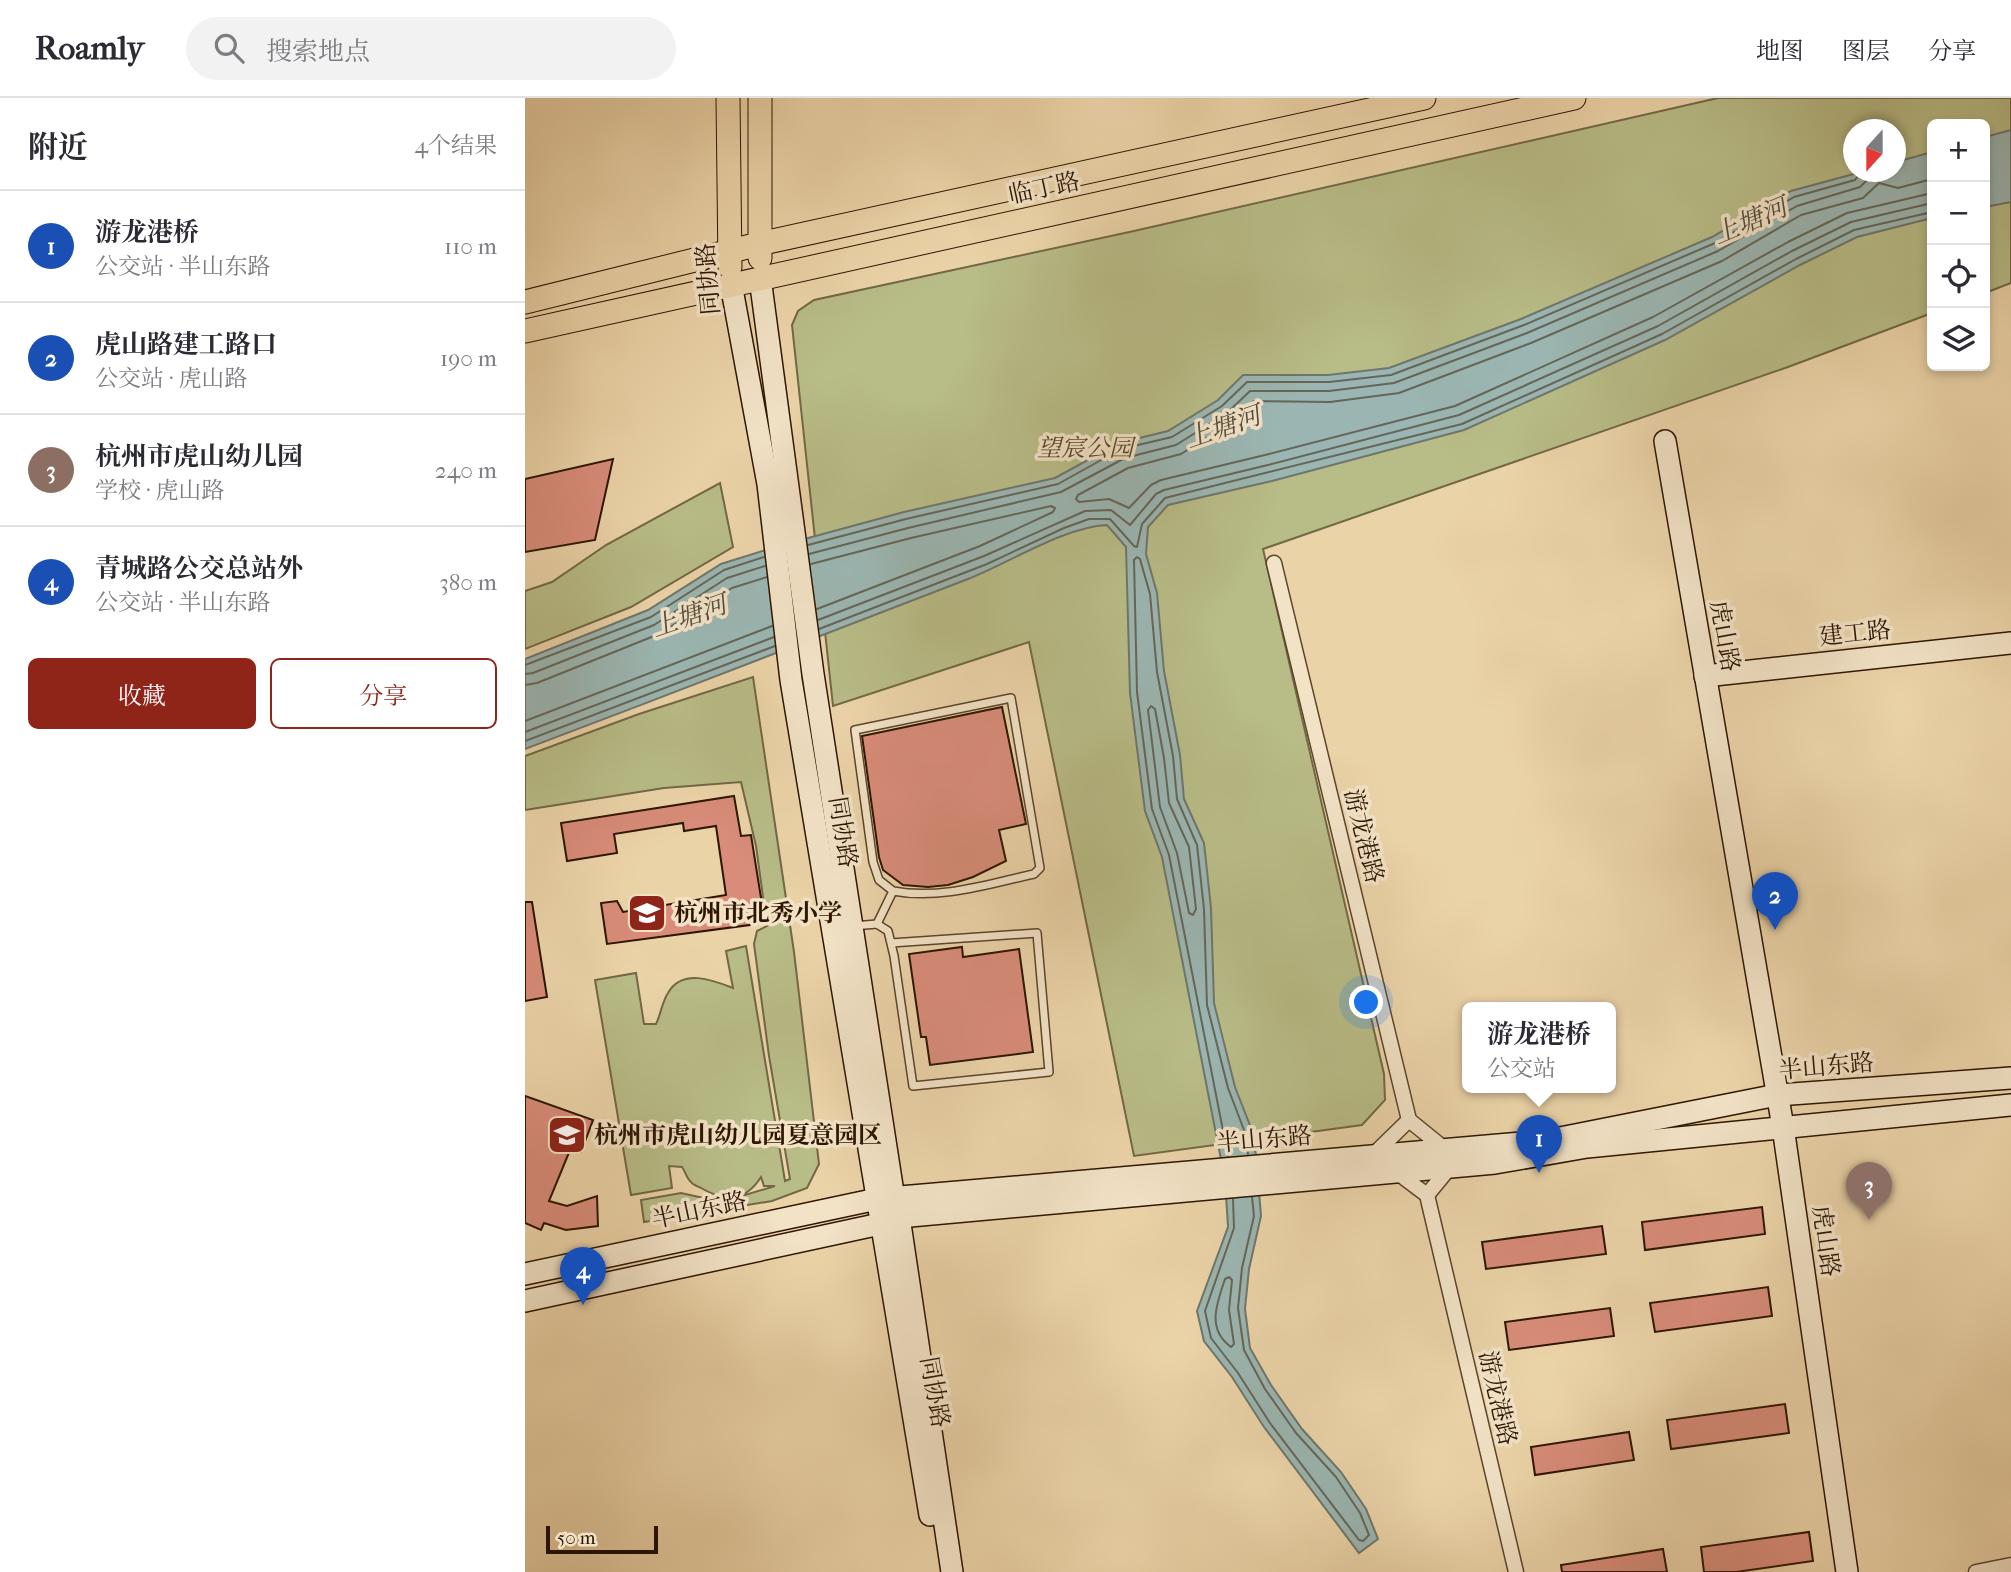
<!DOCTYPE html>
<html lang="zh">
<head>
<meta charset="utf-8">
<style>
  :root { --surface:#fff; --page:#f2f2f3; --text:#2b2b33; --muted:#7c7c81; --line:#e1e1e2; --accent:#8f2418 }
  body { margin:0; font-family:"IM FELL French Canon","Noto Serif SC",serif; background:var(--page); color:var(--text) }
  .controls { position:absolute; right:21px; top:21px; display:grid; overflow:hidden; border-radius:10px; box-shadow:0 4px 10px #0003 }
  .controls button { width:63px; height:63px; display:grid; place-items:center; padding:0; border:0; border-bottom:2px solid var(--line); background:var(--surface); color:var(--text); font:35px sans-serif }
  .compass { position:absolute; left:1318px; top:21px; width:63px; height:63px; border-radius:50%; background:var(--surface); box-shadow:0 4px 10px #0003; rotate:201deg }
  .scale { position:absolute; left:21px; bottom:18px; width:112px; box-sizing:border-box; padding-left:7px; border:4px solid #2d1500; border-top:0; font-size:19px; line-height:24px; white-space:nowrap; color:#2d1500; -webkit-text-stroke:5px #f2e2c6; paint-order:stroke }
  .you { position:absolute; left:842px; top:905px; width:24px; height:24px; margin:-18px; border:5px solid #fff; border-radius:50%; background:#1a73e8; box-shadow:0 0 0 10px #1a73e833 }
  .badge { display:grid; place-items:center; width:46px; height:46px; border-radius:50%; background:var(--accent); color:#fff; font-size:23px; font-weight:700 }
  .pin { position:absolute; translate:-50% -58px; filter:drop-shadow(0 2px 4px #0008) }
  .pin::after { content:''; position:absolute; top:37px; width:24px; height:21px; background:inherit; clip-path:polygon(0 0,100% 0,50% 100%) }
  .popup { position:absolute; left:937px; top:904px; width:154px; height:91px; box-sizing:border-box; display:grid; place-content:center; border-radius:10px; background:var(--surface); filter:drop-shadow(0 2px 5px #0005); font-size:23px; white-space:nowrap; color:var(--muted) }
  .popup b { font-size:26px; color:var(--text) }
  .popup::after { content:''; position:absolute; left:50%; top:100%; margin-left:-14px; border:14px solid transparent; border-top-color:var(--surface) }
  .list { margin:0; padding:0; list-style:none }
  h2 { display:flex; justify-content:space-between; align-items:center; height:91px; margin:0; padding:0 28px; font-size:30px }
  h2 small { font-size:23px; font-weight:400; color:var(--muted) }
  .list li { display:grid; grid-template-columns:46px 1fr auto; gap:21px; align-items:center; box-sizing:border-box; height:112px; padding:0 28px; border-top:2px solid var(--line) }
  .list b { display:block; font-size:26px; white-space:nowrap }
  .list p { margin:0; font-size:23px; white-space:nowrap; color:var(--muted) }
  .list em { font-size:23px; font-style:normal; color:var(--muted) }
  .actions { display:flex; gap:14px; padding:21px 28px }
  .actions a { flex:1; padding:16px 0; border:2px solid var(--accent); border-radius:10px; text-align:center; font-size:24px; color:var(--accent) }
  .actions .main { background:var(--accent); color:#fff }
  .icon { flex:none; width:38px; height:38px; fill:none; stroke:currentColor; stroke-width:2; stroke-linecap:round; stroke-linejoin:round }
  .map { position:relative; flex:none; width:1486px; height:1474px; overflow:hidden }
  header { display:flex; align-items:center; gap:42px; box-sizing:border-box; height:98px; padding:0 35px; background:var(--surface); border-bottom:2px solid var(--line) }
  header strong { font-size:33px }
  nav { display:flex; gap:38px; margin-inline-start:auto; font-size:24px }
  .search { width:490px; height:63px; background:var(--page); display:flex; align-items:center; gap:18px; box-sizing:border-box; padding:0 24px; border-radius:38px; color:var(--muted); font-size:26px }
  main { display:flex }
  aside { flex:1; background:var(--surface) }
  .map>svg:first-child { display:block }
</style>
</head>
<body>
<header>
<strong>Roamly</strong>
<div class="search"><svg class="icon" aria-label="search" viewBox="0 0 24 24"><circle cx="10" cy="10" r="6"/><path d="M15 15l6 6"/></svg>搜索地点</div>
<nav><a>地图</a><a>图层</a><a>分享</a></nav>
</header>
<main>
<aside>
<h2>附近<small>4个结果</small></h2>
<ul class="list">
<li><span class="badge" style="background:#1a4fb4">1</span><div><b>游龙港桥</b><p>公交站 · 半山东路</p></div><em>110 m</em></li>
<li><span class="badge" style="background:#1a4fb4">2</span><div><b>虎山路建工路口</b><p>公交站 · 虎山路</p></div><em>190 m</em></li>
<li><span class="badge" style="background:#8d6e63">3</span><div><b>杭州市虎山幼儿园</b><p>学校 · 虎山路</p></div><em>240 m</em></li>
<li><span class="badge" style="background:#1a4fb4">4</span><div><b>青城路公交总站外</b><p>公交站 · 半山东路</p></div><em>380 m</em></li>
</ul>
<div class="actions"><a class="main">收藏</a><a>分享</a></div>
</aside>
<div class="map">
<svg width="1486" height="1474" viewBox="0 0 1486 1474">
  <rect width="100%" height="100%" fill="#ebd3a8"/>
  <filter id="stains"><feTurbulence type="fractalNoise" baseFrequency=".00286" numOctaves="4"/><feColorMatrix values="0 0 0 0 .2 0 0 0 0 .09 0 0 0 0 .02 0 0 0 .5 -.17"/></filter>
  <radialGradient id="worn" r=".72"><stop offset=".6" stop-color="#630" stop-opacity="0"/><stop offset="1" stop-color="#630" stop-opacity=".3"/></radialGradient>
  <!-- green -->
  <g fill="#b8bc87" stroke="#726844" stroke-width="2" fill-rule="evenodd">
    <path d="M1193,0H1486V185L1460,195V26H1407V215L1263,269L738,451L859,976L860,1002L837,1027L609,1058L504,544L308,608L267,227L273,213L289,202L609,133ZM1328,32H1370V74H1328Z"/>
    <path d="M195,385L208,449L106,509L0,551V493L27,484L81,447Z"/>
    <path d="M228,579L269,854L294,1066L282,1090L247,1103L119,1124L116,1102L156,1095L197,1104L250,1088H239L236,1079C220,1104 200,1104 176,1090C172,1088 168,1087 166,1084C162,1081 160,1073 157,1069L144,1068L147,1090L106,1097L70,882L111,875L119,926H131C136,916 137,904 143,895C157,870 188,882 208,890L201,853L221,848L260,1083L265,1081L244,958L229,846L232,833L242,828L231,748L216,684L139,690L0,712V658L114,616Z"/>
  </g>
  <!-- water -->
  <g fill="#9bb6b2" stroke="#6f766b" stroke-width="2">
    <path d="M1486,32V104L1460,109V39Z"/>
    <path d="M1407,54V120L1332,139L1275,167L1140,242L939,332L747,383L643,407L623,429L621,456L632,495L639,573L655,657L659,701L679,745L686,810L689,905L710,989L726,1030L731,1057L736,1118L724,1171L720,1211L725,1250L746,1287L777,1331L816,1374L841,1411L853,1441L834,1455L739,1329L707,1279L679,1243L672,1213L703,1129L700,1082L637,759L620,713L605,595L601,449L582,427C539,429 484,465 443,481C296,538 148,595 0,651V561L123,512L196,466L250,449L379,414L530,380L594,345L643,333L693,302L718,277H803L864,270L996,221L1187,139L1266,93L1336,74H1370L1371,64Z"/>
  </g>
  <g fill="none" stroke-linecap="round" stroke-linejoin="round">
    <!-- shore -->
    <g stroke="#646659" stroke-width="2">
      <path d="M1407,81L1373,90L1354,85L1338,100L1276,117L1197,163L1006,245L874,295L805,304L729,303L708,323L656,356L603,370L553,397L551,401L554,404L584,401L604,410L626,387L636,382L740,357L930,308L1128,219L1263,144L1322,115L1407,95"/>
      <path d="M283,447L381,421L533,386L596,351L647,339L697,308L722,284H804L866,277L999,227L1190,145L1269,99L1330,82L1336,74"/>
      <path d="M284,456L383,430L536,394L600,360L651,347L702,315L725,293H804L869,285L1002,235L1193,153L1272,108L1335,89L1342,82L1344,74"/>
      <path d="M286,466L386,440L526,408L530,410L528,414L455,448L292,511"/>
      <path d="M293,522L459,458L560,413L586,412L605,427L631,396L639,392L743,367L934,317L1133,228L1267,153L1326,124L1407,105"/>
      <path d="M294,531L462,466L539,430L564,421H585L609,448L612,449L617,426L640,400L937,326L1137,236L1271,161L1329,132L1407,114"/>
      <path d="M0,567L126,519L199,472L239,459"/>
      <path d="M0,576L8,575L129,527L202,480L240,468"/>
      <path d="M0,587L12,585L134,536L207,490L242,479"/>
      <path d="M626,608L630,611L639,660L644,705L664,749L671,811L668,817L664,815L652,755L635,709L623,612Z"/>
      <path d="M0,623L247,528"/>
      <path d="M0,634L249,539"/>
      <path d="M0,643L250,548"/>
      <path d="M703,1058L644,757L627,711L612,594L609,462L612,459L615,461L625,496L632,574L648,658L652,701L672,747L679,811L682,907L703,990L719,1032L723,1056"/>
      <path d="M708,1101L709,1130L680,1213L686,1240L713,1275L745,1325L834,1442L838,1443L844,1437L835,1415L811,1379L771,1335L740,1291L719,1252L713,1210L717,1170L729,1118L727,1099"/>
      <path d="M704,1179L707,1182L704,1212L709,1246L706,1249C681,1231 692,1205 700,1181Z"/>
    </g>
  </g>
  <!-- building -->
  <g fill="#d88c79" stroke="#2d1500" stroke-width="2">
    <path d="M88,361L70,442L0,454V381Z"/>
    <path d="M477,609L501,726L474,732L481,763L448,779L423,787L403,789L378,787L358,772L354,759L337,638Z"/>
    <path d="M209,698L216,738L226,737L240,825L82,846L76,805L92,803L98,814L201,797L191,728L159,733L158,725L89,736L92,755L42,763L36,725Z"/>
    <path d="M0,804H7L22,899L0,903Z"/>
    <path d="M437,849L438,859L494,851L508,954L405,967L401,939H396L384,856Z"/>
    <path d="M0,998L68,1022L56,1054L45,1052L24,1103L42,1108L72,1098L73,1128L41,1132L19,1125L16,1132L0,1125Z"/>
    <path d="M1237,1109L1240,1136L1120,1152L1117,1124Z"/>
    <path d="M1077,1128L1081,1156L961,1171L957,1144Z"/>
    <path d="M1243,1189L1247,1218L1130,1234L1125,1205Z"/>
    <path d="M1085,1210L1089,1238L984,1252L980,1224Z"/>
    <path d="M1260,1306L1264,1335L1146,1351L1142,1322Z"/>
    <path d="M1104,1334L1109,1362L1010,1377L1006,1349Z"/>
    <path d="M1284,1434L1288,1463L1211,1474H1179L1176,1449Z"/>
    <path d="M1138,1451L1142,1474H1037L1036,1467Z"/>
  </g>
  <g fill="none" stroke-linecap="round" stroke-linejoin="round">
    <!-- lane casing -->
    <g stroke="#5c442a" stroke-width="10">
      <g id="lane">
        <path d="M352,826L368,793L354,782L348,764L330,632L486,600L515,770L509,776C463,786 415,802 368,793"/>
        <path d="M328,828L352,826L363,833L369,858L388,988L524,974L512,835L366,845"/>
      </g>
    </g>
    <!-- street casing -->
    <g stroke="#5c442a" stroke-width="17">
      <g id="street">
        <path d="M749,465L884,1022L921,1052"/>
        <path d="M847,1058L884,1022"/>
        <path d="M870,1073L902,1097L991,1474"/>
        <path d="M902,1097L926,1068"/>
        <path d="M1451,1474L1486,1467"/>
      </g>
    </g>
    <!-- secondary casing -->
    <g stroke="#2d1500" stroke-width="24">
      <g id="secondary">
        <path d="M235,180L288,576L369,1101L374,1119L427,1474"/>
        <path d="M206,186L243,386L266,582L405,1417"/>
        <path d="M1140,343L1258,1029L1322,1474"/>
        <path d="M1180,578L1486,545"/>
        <path d="M0,1176L352,1101L1020,1043L1252,997L1486,980"/>
        <path d="M0,1203L355,1126L374,1119L970,1065L1062,1049L1486,1007"/>
      </g>
    </g>
    <!-- primary casing -->
    <g stroke="#2d1500" stroke-width="25">
      <g id="primary">
        <path d="M203,0L205,169"/>
        <path d="M235,160V0"/>
        <path d="M0,204L234,146L899,0"/>
        <path d="M0,233L1049,0"/>
      </g>
    </g>
    <!-- lane -->
    <use href="#lane" stroke="#f2e2c6" stroke-width="7"/>
    <!-- street -->
    <use href="#street" stroke="#f2e2c6" stroke-width="14"/>
    <!-- secondary -->
    <use href="#secondary" stroke="#f2e2c6" stroke-width="21"/>
    <!-- primary -->
    <use href="#primary" stroke="#ebd3a8" stroke-width="23"/>
  </g>
  <!-- icons -->
  <defs>
    <g id="school-square" transform="scale(2.0125)"><rect x="-9" y="-9" width="18" height="18" rx="4" fill="#8f2418" stroke="#f2e2c6"/><path d="M0-5L7-2L0 1L-7-2ZM-4 1L0 2.5L4 1V4Q0 6-4 4Z" fill="#fff"/></g>
  </defs>
  <g fill-rule="evenodd">
    <use href="#school-square" x="122" y="815"/>
    <use href="#school-square" x="42" y="1037"/>
  </g>
  <g text-anchor="middle" dominant-baseline="central" stroke-width="7" stroke-linejoin="round" paint-order="stroke">
    <!-- street labels -->
    <g font-size="24" fill="#2d1500" stroke="#f2e2c6">
      <text transform="translate(519 90) rotate(-12)">临丁路</text>
      <text transform="translate(183 181) rotate(-95)">同协路</text>
      <text transform="translate(1330 535) rotate(-6)">建工路</text>
      <text transform="translate(1200 538) rotate(80)">虎山路</text>
      <text transform="translate(318 734) rotate(81)">同协路</text>
      <text transform="translate(839 738) rotate(76)">游龙港路</text>
      <text transform="translate(1301 968) rotate(-5)">半山东路</text>
      <text transform="translate(739 1041) rotate(-5)">半山东路</text>
      <text transform="translate(174 1112) rotate(-12)">半山东路</text>
      <text transform="translate(1301 1143) rotate(82)">虎山路</text>
      <text transform="translate(410 1294) rotate(80)">同协路</text>
      <text transform="translate(973 1300) rotate(77)">游龙港路</text>
    </g>
    <!-- park labels -->
    <g font-size="24" font-style="italic" fill="#574728" stroke="#f2e2c6">
      <text x="560" y="350">望宸公园</text>
    </g>
    <!-- poi labels -->
    <g font-size="24" font-weight="bold" fill="#2d1500" stroke="#f2e2c6" text-anchor="start">
      <text x="149" y="815">杭州市北秀小学</text>
      <text x="69" y="1037">杭州市虎山幼儿园夏意园区</text>
    </g>
    <!-- water labels -->
    <g font-size="26" font-style="italic" fill="#544d3e" stroke="#f2e2c6">
      <text transform="translate(1225 123) rotate(-23)">上塘河</text>
      <text transform="translate(698 329) rotate(-19)">上塘河</text>
      <text transform="translate(164 518) rotate(-19)">上塘河</text>
    </g>
  </g>
  <rect width="100%" height="100%" filter="url(#stains)"/>
  <rect width="100%" height="100%" fill="url(#worn)"/>
</svg>
<div class="controls">
<button>+</button>
<button>−</button>
<button><svg class="icon" aria-label="locate" viewBox="0 0 24 24"><circle cx="12" cy="12" r="6"/><path d="M12 2v4M12 18v4M2 12h4M18 12h4"/></svg></button>
<button><svg class="icon" aria-label="layers" viewBox="0 0 24 24"><path d="M12 4l9 5-9 5-9-5zM3 14l9 5 9-5"/></svg></button>
</div>
<svg class="compass" viewBox="-18 -18 36 36"><path d="M0-13l5 13h-10z" fill="#e53935"/><path d="M0 13l5-13h-10z" fill="#7c7c81"/></svg>
<div class="scale">50 m</div>
<div class="you"></div>
<div class="pin badge" style="left:1014px;top:1075px;background:#1a4fb4">1</div>
<div class="popup"><b>游龙港桥</b>公交站</div>
<div class="pin badge" style="left:1250px;top:832px;background:#1a4fb4">2</div>
<div class="pin badge" style="left:1344px;top:1122px;background:#8d6e63">3</div>
<div class="pin badge" style="left:58px;top:1207px;background:#1a4fb4">4</div>
</div>
</main>
</body>
</html>
